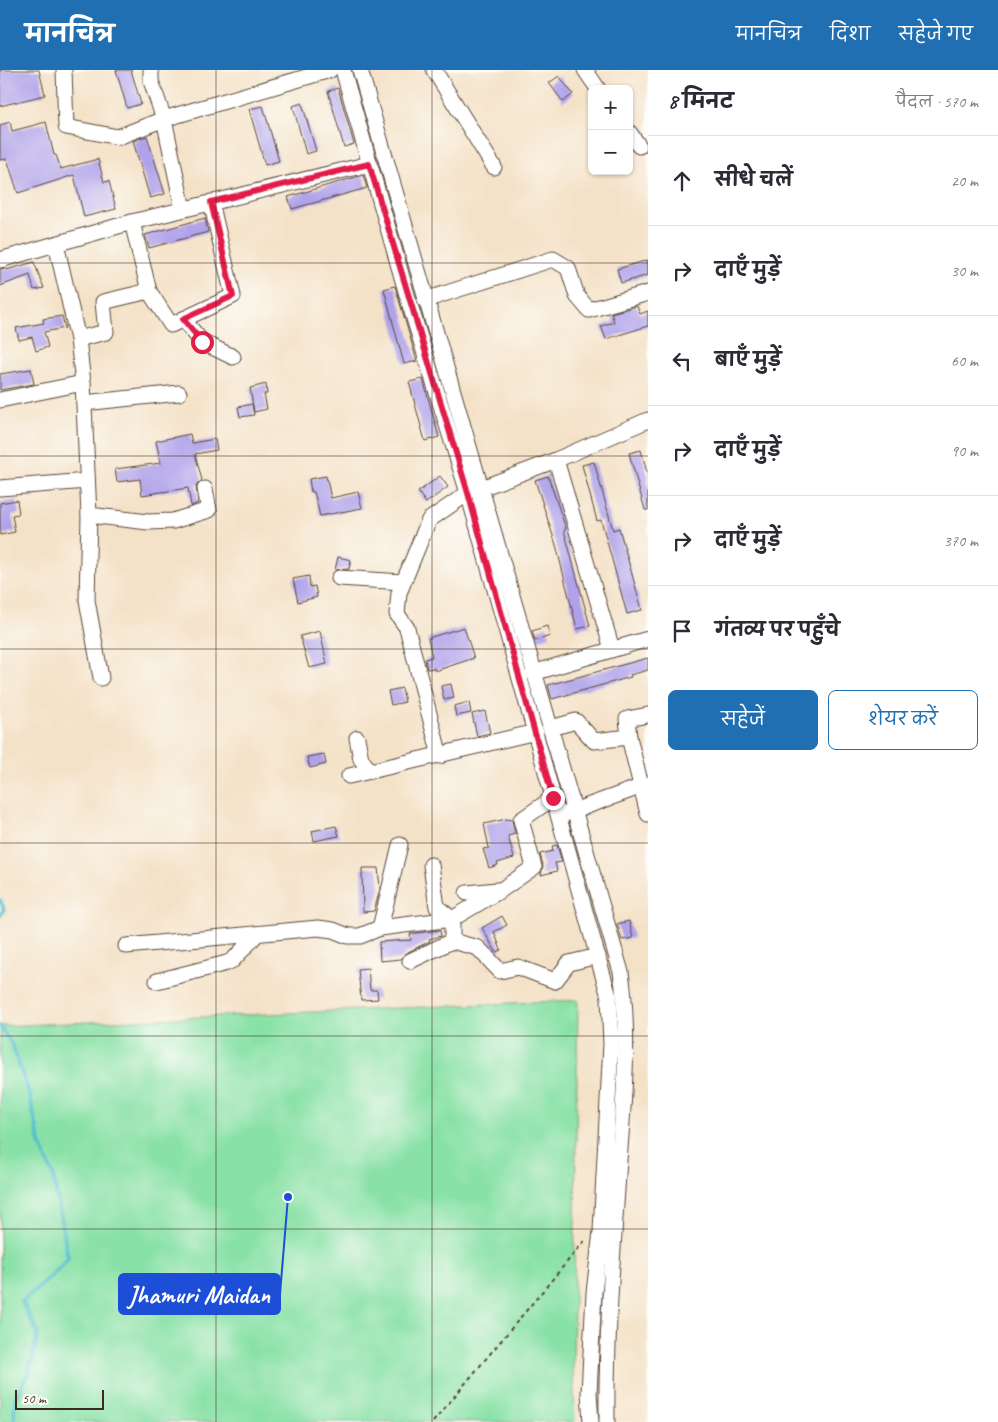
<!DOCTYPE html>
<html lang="hi">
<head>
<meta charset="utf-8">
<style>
  :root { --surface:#fff; --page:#f2f2f3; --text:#2b2b33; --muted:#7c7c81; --line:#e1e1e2; --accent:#1f6fb2 }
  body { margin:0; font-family:Caveat,"Playpen Sans Deva",sans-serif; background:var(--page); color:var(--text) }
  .controls { position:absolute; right:15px; top:15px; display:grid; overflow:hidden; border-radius:8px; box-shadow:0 1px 4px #0004 }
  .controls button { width:45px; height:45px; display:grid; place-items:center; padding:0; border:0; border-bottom:1px solid var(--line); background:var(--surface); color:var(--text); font:25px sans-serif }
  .scale { position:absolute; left:15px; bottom:12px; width:89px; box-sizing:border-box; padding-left:5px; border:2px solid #3b2a1e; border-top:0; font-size:14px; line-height:18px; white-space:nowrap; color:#3b2a1e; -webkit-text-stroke:4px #fdfcf7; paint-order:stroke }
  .stop { position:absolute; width:15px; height:15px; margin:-11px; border:4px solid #e11d48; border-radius:50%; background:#fff }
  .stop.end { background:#e11d48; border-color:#fff; box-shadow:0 1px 5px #0008 }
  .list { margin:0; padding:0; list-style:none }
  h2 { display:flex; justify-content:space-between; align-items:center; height:65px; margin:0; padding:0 20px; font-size:21px }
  h2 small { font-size:16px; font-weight:400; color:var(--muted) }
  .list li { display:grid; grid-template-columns:32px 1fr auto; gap:15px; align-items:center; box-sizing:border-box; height:90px; padding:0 20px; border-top:1px solid var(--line) }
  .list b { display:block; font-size:19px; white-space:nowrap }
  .list em { font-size:16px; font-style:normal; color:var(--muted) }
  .actions { display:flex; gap:10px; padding:15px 20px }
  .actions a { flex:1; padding:11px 0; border:1px solid var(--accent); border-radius:8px; text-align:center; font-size:18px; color:var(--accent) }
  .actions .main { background:var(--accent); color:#fff }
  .icon { flex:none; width:28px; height:28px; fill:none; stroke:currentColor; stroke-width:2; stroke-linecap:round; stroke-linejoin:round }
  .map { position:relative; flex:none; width:648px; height:1352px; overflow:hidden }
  header { display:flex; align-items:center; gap:30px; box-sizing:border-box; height:70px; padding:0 25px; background:var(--accent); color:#fff }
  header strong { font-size:24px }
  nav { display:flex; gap:28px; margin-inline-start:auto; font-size:18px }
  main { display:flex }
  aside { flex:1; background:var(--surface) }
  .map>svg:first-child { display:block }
</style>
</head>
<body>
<header>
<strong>मानचित्र</strong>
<nav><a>मानचित्र</a><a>दिशा</a><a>सहेजे गए</a></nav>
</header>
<main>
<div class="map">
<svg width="648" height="1352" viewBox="0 0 648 1352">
  <rect width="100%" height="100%" fill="#fdfcf7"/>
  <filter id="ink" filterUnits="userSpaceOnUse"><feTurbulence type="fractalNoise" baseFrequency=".02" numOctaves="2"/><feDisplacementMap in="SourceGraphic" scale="10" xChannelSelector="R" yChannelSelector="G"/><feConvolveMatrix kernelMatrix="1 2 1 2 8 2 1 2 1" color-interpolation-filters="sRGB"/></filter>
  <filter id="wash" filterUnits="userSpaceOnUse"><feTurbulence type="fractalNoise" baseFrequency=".0096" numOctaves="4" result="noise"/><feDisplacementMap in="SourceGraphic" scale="20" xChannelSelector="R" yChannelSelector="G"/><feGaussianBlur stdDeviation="1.12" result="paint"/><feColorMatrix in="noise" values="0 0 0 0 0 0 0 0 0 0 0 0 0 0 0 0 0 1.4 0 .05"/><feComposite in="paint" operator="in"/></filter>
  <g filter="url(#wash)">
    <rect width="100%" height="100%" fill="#f4e2c8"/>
    <!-- green -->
    <path fill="#88e1a6" stroke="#628662" d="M578,930L573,1298L575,1352H0V956Z"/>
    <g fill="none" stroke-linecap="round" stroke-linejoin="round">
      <!-- stream -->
      <g stroke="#53becf" stroke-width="4">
        <path d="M0,830L4,839L0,846"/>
        <path d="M0,956L13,977L30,1027L40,1073L53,1105L68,1188C54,1206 38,1217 22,1232L38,1263L29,1302L15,1330L14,1352"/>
      </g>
    </g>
    <g id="blocks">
      <!-- building -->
      <g fill="#afa1ea">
        <path d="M0,0H39L45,25L0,36Z"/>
        <path d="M116,0H131L141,34L127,38Z"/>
        <path d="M559,6L573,24L563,32L549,13Z"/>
        <path d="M338,18L354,74L344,77L328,21Z"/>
        <path d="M302,33L316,81L306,84L293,36Z"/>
        <path d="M263,36L279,91L265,95L249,39Z"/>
        <path d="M10,52L12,61L46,52L54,85H56L61,99L98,89L104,112L109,111L116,139L84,147L74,105L18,123L7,89L0,90V55Z"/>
        <path d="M147,66L165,124L150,128L133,71Z"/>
        <path d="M363,105L367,118L292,139L288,127Z"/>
        <path d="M205,148L208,162L149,178L145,165Z"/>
        <path d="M648,190V205L621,213L617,199Z"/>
        <path d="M34,192L44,218L34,220L30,205L0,216V199L6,198V200Z"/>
        <path d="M395,216L417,291L404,294L384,219Z"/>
        <path d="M637,236L640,244L648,241V256L606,269L601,256L614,252L611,243Z"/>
        <path d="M62,246L65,258L44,262L48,277L36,281L32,267L19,270L16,258L44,253L43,249Z"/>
        <path d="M31,299L34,314L0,320V304Z"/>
        <path d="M423,309L439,367L425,371L409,312Z"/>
        <path d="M266,314L267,324H264L267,339L254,342L250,318Z"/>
        <path d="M252,334L254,345L240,347L238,337Z"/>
        <path d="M190,364L192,373L215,369L217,380L195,384L202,410L196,416L198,433L191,436L188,418L142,425L140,409L117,412L115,399L161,393L156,371Z"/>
        <path d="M641,380L648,406V440H645L629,383Z"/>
        <path d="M594,392L613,460L619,458L642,540L627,544L601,450L597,451L582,395Z"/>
        <path d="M326,406L331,428L358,422L362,438L320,446L314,422H311L309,409Z"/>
        <path d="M440,406L448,417L426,433L418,422Z"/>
        <path d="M548,406L566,459L564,460L590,556L577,559L556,475L535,410Z"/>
        <path d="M17,430L19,444L12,445L15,462L0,465V433Z"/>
        <path d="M338,487L351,490L349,499L335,500Z"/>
        <path d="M309,506L310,517L315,516L317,527L298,532L293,509Z"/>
        <path d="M547,556L550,566L535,571L532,561Z"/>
        <path d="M464,557L474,588L435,601L434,598L427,599L425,589L432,587L428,568Z"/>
        <path d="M320,561L327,594L309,598L300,566Z"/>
        <path d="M648,588V600L630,605L631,607L552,629L548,615Z"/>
        <path d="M451,614L454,628L444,630L441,616Z"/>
        <path d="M402,618L405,632L391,635L388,621Z"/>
        <path d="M469,632L471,643L456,646L454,636Z"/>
        <path d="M485,641L490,663L477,666L472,644Z"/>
        <path d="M324,684L326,694L310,698L307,687Z"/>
        <path d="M506,749L512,750L515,764L508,766L514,788L497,793L498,795L489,798L483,779L489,778L484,754Z"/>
        <path d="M336,756L339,766L314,771L312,761Z"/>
        <path d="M557,775L562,792L555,793L557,801L541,805L543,795L540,784L553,781L552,776Z"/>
        <path d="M362,798H378L380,819L374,841L363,842Z"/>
        <path d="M502,846L507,855L494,862L501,880L496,882L482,858Z"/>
        <path d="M629,851L633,868L622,870L617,854Z"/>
        <path d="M440,860L441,866L429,869L430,871L406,883L401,889L380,891L379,872L411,870L410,864Z"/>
        <path d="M368,898L370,920H377L378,929L361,930L358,899Z"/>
      </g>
    </g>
  </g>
  <g filter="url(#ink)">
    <use href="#blocks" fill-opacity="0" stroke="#574638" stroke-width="1"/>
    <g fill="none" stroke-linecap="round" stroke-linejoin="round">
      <!-- minor casing -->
      <g stroke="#574638" stroke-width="17">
        <g id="minor">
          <path d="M64,0L66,57L118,67L164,49L330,0"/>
          <path d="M151,0V11L164,49L183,139"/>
          <path d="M343,0L409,232L468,423L609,927L611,974L601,1161L594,1223L589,1323L591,1352"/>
          <path d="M360,0L621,902C630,965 624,1028 619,1091C613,1178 606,1265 607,1352"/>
          <path d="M434,0L494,97"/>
          <path d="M585,0L598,19"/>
          <path d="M629,62L639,76"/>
          <path d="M132,152L149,221L171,255L233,226L211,132"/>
          <path d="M56,174L78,269L83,313L89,445L148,452L173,451L209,440L205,419"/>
          <path d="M0,190L132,152L369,94"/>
          <path d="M425,230L553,189L568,198L577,226L589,240L648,223"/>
          <path d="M183,249L202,272L233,287"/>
          <path d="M78,269L106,262L103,232L149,221"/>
          <path d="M0,330L83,313"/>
          <path d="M84,333L179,323"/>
          <path d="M556,390L612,579"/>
          <path d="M0,418L87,411"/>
          <path d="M89,445L87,530L101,608"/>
          <path d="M339,508L403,512"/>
          <path d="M533,603L648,569"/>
          <path d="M648,645L627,649L629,667L648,744"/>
          <path d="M551,658L576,651L594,671L629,667"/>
          <path d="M357,668L361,689L370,701"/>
          <path d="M440,686L407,558L397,544L399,523L429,450L468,423L556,390L648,350"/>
          <path d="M349,706L536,662"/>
          <path d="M565,744L648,714"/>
          <path d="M431,795L437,837L452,849V871"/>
          <path d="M467,823L497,820"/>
          <path d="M380,858L400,775"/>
          <path d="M126,876L318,858L333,860L348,866H360L380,858L452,849L501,820L534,797L521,750L553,728"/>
          <path d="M410,891L452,871L478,878L500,901L518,897L555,911L569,893L598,886"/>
          <path d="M157,911L227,893L233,890L257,864"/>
        </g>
      </g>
      <!-- path -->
      <path stroke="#574638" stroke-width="2" stroke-dasharray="4 4" stroke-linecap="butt" d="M433,1352L587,1168"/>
      <!-- minor -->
      <use href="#minor" stroke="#fff" stroke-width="15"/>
    </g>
  </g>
  <g fill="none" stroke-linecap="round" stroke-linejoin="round" filter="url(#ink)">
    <!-- route -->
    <path stroke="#e11d48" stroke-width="6" d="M202,272L183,249L233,226L211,132L369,94L468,423L553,728"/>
  </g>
  <!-- grid -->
  <path fill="none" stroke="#3b2a1e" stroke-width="1" stroke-opacity="0.55" d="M216,0V1352M432,0V1352M0,193H648M0,386H648M0,579H648M0,773H648M0,966H648M0,1159H648"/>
  <!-- callouts -->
  <path fill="none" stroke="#1d4ed8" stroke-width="2" d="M288 1127L280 1224"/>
  <circle fill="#1d4ed8" stroke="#fdfcf7" stroke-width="2" cx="288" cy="1127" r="5"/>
  <rect fill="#1d4ed8" stroke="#1d4ed8" stroke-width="2" x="119" y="1204" width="161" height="40" rx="5"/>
  <g font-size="25" text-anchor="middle" font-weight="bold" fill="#fff">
    <text x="199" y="1233">Jhamuri Maidan</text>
  </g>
</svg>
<div class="controls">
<button>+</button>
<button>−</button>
</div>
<div class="scale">50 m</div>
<div class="stop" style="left:202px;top:272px"></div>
<div class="stop end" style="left:553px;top:728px"></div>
</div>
<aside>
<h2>8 मिनट<small>पैदल · 570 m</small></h2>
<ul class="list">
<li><svg class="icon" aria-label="ahead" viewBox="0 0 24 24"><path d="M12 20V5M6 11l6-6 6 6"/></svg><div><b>सीधे चलें</b></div><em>20 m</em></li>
<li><svg class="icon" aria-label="right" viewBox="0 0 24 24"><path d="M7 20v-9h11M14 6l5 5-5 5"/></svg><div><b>दाएँ मुड़ें</b></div><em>30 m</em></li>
<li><svg class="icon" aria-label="left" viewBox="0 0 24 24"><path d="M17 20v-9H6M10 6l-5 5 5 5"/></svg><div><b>बाएँ मुड़ें</b></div><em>60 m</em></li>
<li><svg class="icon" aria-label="right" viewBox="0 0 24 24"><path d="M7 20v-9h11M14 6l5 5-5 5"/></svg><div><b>दाएँ मुड़ें</b></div><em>90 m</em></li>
<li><svg class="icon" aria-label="right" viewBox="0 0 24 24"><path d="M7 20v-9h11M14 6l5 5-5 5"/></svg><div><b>दाएँ मुड़ें</b></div><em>370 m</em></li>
<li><svg class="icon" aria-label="arrive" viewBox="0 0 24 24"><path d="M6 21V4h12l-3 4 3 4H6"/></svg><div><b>गंतव्य पर पहुँचे</b></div></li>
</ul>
<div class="actions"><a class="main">सहेजें</a><a>शेयर करें</a></div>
</aside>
</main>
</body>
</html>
